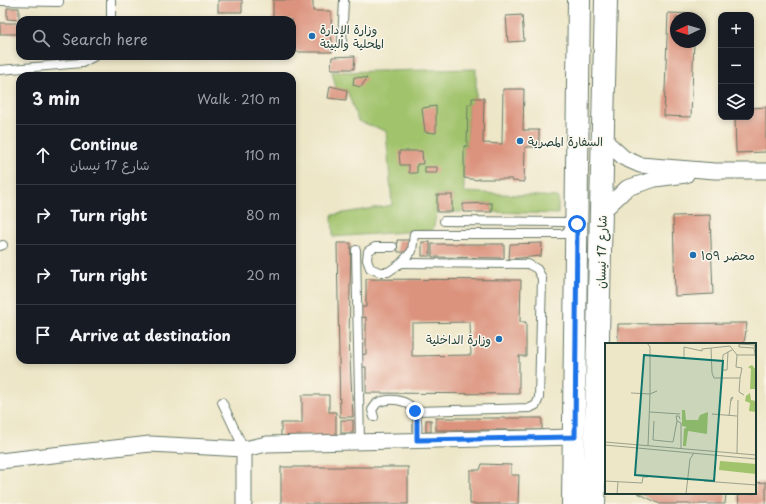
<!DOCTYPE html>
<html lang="en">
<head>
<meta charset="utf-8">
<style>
  :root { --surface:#171b24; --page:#242831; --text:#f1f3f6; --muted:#9ea1a6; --line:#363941 }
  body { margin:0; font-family:"Playpen Sans","Playpen Sans Arabic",sans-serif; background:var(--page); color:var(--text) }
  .controls { position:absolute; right:12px; top:12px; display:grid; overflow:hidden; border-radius:8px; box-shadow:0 2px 6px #0003 }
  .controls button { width:36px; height:36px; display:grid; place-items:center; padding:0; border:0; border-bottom:1px solid var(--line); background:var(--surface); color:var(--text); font:20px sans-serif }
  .compass { position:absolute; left:670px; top:12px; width:36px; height:36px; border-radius:50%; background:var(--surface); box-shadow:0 2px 6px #0003; rotate:266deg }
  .stop { position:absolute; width:12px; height:12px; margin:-9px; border:3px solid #1a73e8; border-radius:50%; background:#fff }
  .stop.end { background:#1a73e8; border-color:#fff; box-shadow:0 1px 4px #0008 }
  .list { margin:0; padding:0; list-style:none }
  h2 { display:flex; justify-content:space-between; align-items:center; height:52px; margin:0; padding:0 16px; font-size:17px }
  h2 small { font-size:13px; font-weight:400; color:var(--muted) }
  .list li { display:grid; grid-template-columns:26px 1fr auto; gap:12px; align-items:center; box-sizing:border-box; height:60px; padding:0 16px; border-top:1px solid var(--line) }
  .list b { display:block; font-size:15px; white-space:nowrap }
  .list p { margin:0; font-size:13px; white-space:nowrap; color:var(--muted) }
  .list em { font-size:13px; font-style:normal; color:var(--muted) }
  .icon { flex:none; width:22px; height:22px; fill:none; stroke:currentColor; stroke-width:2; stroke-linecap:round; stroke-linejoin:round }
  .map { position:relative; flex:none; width:766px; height:504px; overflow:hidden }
  .search { position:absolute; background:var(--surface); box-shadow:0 2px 6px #0003; left:16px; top:16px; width:280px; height:44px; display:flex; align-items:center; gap:10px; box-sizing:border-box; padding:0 14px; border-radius:12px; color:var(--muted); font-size:15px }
  .panel { position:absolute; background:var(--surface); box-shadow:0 2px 6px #0003; left:16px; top:72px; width:280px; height:292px; border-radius:12px }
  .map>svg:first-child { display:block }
</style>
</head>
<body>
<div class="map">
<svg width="766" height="504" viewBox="0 0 766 504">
  <rect width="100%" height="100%" fill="#fbf7ec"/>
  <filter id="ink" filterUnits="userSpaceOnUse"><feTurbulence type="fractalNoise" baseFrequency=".025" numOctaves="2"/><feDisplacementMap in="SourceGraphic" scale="8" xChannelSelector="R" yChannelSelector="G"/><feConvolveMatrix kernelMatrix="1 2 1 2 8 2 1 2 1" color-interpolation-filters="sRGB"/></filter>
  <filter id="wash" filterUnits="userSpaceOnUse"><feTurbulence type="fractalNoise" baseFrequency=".012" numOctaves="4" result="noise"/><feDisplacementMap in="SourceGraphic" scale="16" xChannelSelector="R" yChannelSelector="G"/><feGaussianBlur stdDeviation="0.9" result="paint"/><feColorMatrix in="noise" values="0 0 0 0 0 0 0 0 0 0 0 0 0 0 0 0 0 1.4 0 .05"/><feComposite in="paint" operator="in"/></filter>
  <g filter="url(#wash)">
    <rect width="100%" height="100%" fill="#ede6c7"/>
    <!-- green -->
    <path fill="#a1c36c" stroke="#608050" d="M476,69V98H472V104H468L467,146H464V192L558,197V214L492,212V203L463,204V212H452V195H437V212L433,230L333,237L332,215L392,205L386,131L358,121L347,90L336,88L332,72Z"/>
    <g id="blocks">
      <!-- building -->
      <g fill="#db937d" fill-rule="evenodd">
        <rect x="218" y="0" width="24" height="12"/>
        <path d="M273,0H313V11H331L332,52H292V20H273Z"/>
        <path d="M7,8H19V20L7,19Z"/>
        <path d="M668,13L695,14V18H676V42H694L691,117L664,116Z"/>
        <path d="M522,15L524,41L508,42L506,16Z"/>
        <rect x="0" y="23" width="20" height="11"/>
        <path d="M355,56L354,69H331L332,57Z"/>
        <path d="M354,77L367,78L361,87L353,85Z"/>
        <path d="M330,86L347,90L346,100L328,98Z"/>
        <path d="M503,89H524L523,130H539V147H525L524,182L512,181V179H478V180L464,178V146H467L468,104H472V98H484L483,143L502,144Z"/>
        <path d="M436,106V133L425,132L422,108Z"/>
        <path d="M766,107V152L736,153L735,117H751V108Z"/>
        <path d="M399,151H422L423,164H417V173H409V165H400Z"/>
        <rect x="425" y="167" width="12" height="6"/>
        <rect x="437" y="195" width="15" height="17"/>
        <path d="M492,203V212H463V204Z"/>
        <path d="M710,215L713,294L675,296L673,216Z"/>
        <path d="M397,240H409L410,252H398Z"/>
        <rect x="422" y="242" width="8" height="14"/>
        <path d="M337,243H351L349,339L353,417H340Z"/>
        <path d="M542,243L541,256L509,259L510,244Z"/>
        <path d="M432,244H504V258L432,257Z"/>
        <path d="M366,279L521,280L520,322H526V356H519V394L366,393V367H360V355L366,354V317L360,318V307H366ZM470,322L471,355L412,356V323Z"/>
        <path d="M747,323L744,344H618V324Z"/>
        <path d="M302,395H329V412H336V440L281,439V423H302Z"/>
        <rect x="436" y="418" width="106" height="12"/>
        <rect x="341" y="420" width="12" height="13"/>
        <rect x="426" y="420" width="5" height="12"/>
        <path d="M482,464L511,465V475H519L518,504H470V470H480Z"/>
        <rect x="281" y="467" width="127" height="37"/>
        <path d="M766,482V504H739L738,493H755V483Z"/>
        <path d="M638,493H726L725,504H660Z"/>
      </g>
    </g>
  </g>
  <g filter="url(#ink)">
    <use href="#blocks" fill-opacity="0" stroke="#677867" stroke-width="1"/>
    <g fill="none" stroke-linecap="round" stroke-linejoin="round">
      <!-- service casing -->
      <g stroke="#677867" stroke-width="10">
        <g id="service">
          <path d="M111,0V20"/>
          <path d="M0,1L59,2V0"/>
          <path d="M342,43L344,0"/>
          <path d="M0,70L82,63L95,56"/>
          <path d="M444,221L564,222L576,224"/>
          <path d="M0,246L3,245"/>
          <path d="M393,247H375L368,251L367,260L370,268L379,272H388L401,263L412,251L414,234H564L573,227"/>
          <path d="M356,250L360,442"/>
          <path d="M401,263L528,264L537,269L542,278L539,398L536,405L530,408L415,411"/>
          <path d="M222,402L244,449"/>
          <path d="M374,417L372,410L377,403C389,397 409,399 415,412C419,420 417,432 417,440"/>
        </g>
      </g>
      <!-- minor casing -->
      <g stroke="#677867" stroke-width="17">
        <g id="minor">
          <path d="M602,138L624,158L640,165L715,171H766"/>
          <path d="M602,212L627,188L655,179L686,175"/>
          <path d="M0,461L150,444L244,449"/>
          <path d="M244,504V449L267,444L575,437"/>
        </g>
      </g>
      <!-- primary casing -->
      <g stroke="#677867" stroke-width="24">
        <g id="primary">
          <path d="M573,504L579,0"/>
          <path d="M594,504L606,0"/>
        </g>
      </g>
      <!-- service -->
      <use href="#service" stroke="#fff" stroke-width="8"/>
      <!-- minor -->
      <use href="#minor" stroke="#fff" stroke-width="15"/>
      <!-- primary -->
      <use href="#primary" stroke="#fff" stroke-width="22"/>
    </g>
  </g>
  <g fill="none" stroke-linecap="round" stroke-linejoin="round" filter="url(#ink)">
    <!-- route -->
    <path stroke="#1a73e8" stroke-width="5" d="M415,411L417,419V440L575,437L577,224"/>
  </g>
  <!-- markers -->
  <g fill="#1f6fb2" stroke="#fbf7ec" stroke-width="1.5">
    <circle cx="312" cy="36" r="4"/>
    <circle cx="520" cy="141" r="4"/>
    <circle cx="693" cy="255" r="4"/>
    <circle cx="499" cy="339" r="4"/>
  </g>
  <g text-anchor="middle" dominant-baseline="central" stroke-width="3" stroke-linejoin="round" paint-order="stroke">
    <!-- poi labels -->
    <g font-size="12" fill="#1f3d34" stroke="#fbf7ec" text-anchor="start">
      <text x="320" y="29">وزارة الإدارة<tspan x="320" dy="14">المحلية والبيئة</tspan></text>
      <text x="528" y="141">السفارة المصرية</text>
      <text x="701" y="255">محضر ١٥٩</text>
      <text x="491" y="339" text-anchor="end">وزارة الداخلية</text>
    </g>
    <!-- street labels -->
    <g font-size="12" fill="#1f3d34" stroke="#fbf7ec">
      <text transform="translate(601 252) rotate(-89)">شارع 17 نيسان</text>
    </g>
  </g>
  <!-- overview -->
  <g transform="translate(605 343)">
    <rect width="151" height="151" fill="#ede6c7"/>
    <path d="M147,22L151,27L150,46H145L146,26L143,24ZM145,50L146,57L151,58V69L144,68L145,60L140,58L141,53ZM77,67H80L81,77H93L95,72L103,69L102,91L83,88L81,103H78L79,86L82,84L77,83ZM115,118L151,121V131L114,127Z" fill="#a1c36c"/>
    <path fill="none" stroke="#9ba28c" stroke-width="1" d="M42,0L45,4V51L52,48M106,5L107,30L109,35H135L137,25L131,24L132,12M149,5L150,2L134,1V4L149,5L151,18M123,9L122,27H117L118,12L123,9L127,7M79,16V4L97,8V6L125,3L132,12H151M135,35L134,49L139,52M26,50L45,51L43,103M45,69L75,71M107,71L132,73M124,73L126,55L128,54L126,58M75,76L74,73H71L72,78L76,80V106M49,78L48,97L68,99L72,78M0,99L151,112M0,102L151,116M132,110L133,57M0,138L37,140L38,134H43M99,138L151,142M12,151L13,139M81,151L85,116L89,110"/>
    <path fill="#0f766e" fill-opacity="0.15" stroke="#0f766e" stroke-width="2" d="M39,12L118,18L109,138L30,132Z"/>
    <rect width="151" height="151" fill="none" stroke="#1f3d34" stroke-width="2"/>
  </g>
</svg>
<div class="controls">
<button>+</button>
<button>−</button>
<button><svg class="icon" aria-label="layers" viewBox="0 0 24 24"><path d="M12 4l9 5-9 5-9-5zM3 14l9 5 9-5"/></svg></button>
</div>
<svg class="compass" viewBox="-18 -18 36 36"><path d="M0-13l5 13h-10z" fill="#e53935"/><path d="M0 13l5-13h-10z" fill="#9ea1a6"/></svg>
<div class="stop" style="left:577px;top:224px"></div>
<div class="stop end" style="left:415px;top:411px"></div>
<div class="search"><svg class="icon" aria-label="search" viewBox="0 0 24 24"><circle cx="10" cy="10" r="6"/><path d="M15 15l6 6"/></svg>Search here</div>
<section class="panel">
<h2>3 min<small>Walk · 210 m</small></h2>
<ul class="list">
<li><svg class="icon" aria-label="ahead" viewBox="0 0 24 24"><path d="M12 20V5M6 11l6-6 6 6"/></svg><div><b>Continue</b><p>شارع 17 نيسان</p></div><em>110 m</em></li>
<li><svg class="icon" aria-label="right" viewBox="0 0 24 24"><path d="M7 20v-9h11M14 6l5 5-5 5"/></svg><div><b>Turn right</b></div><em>80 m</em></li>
<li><svg class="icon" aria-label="right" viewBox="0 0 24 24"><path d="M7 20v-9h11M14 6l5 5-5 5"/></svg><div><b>Turn right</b></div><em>20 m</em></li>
<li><svg class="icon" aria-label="arrive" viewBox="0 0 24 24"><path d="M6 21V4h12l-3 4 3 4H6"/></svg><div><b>Arrive at destination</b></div></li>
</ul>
</section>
</div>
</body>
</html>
